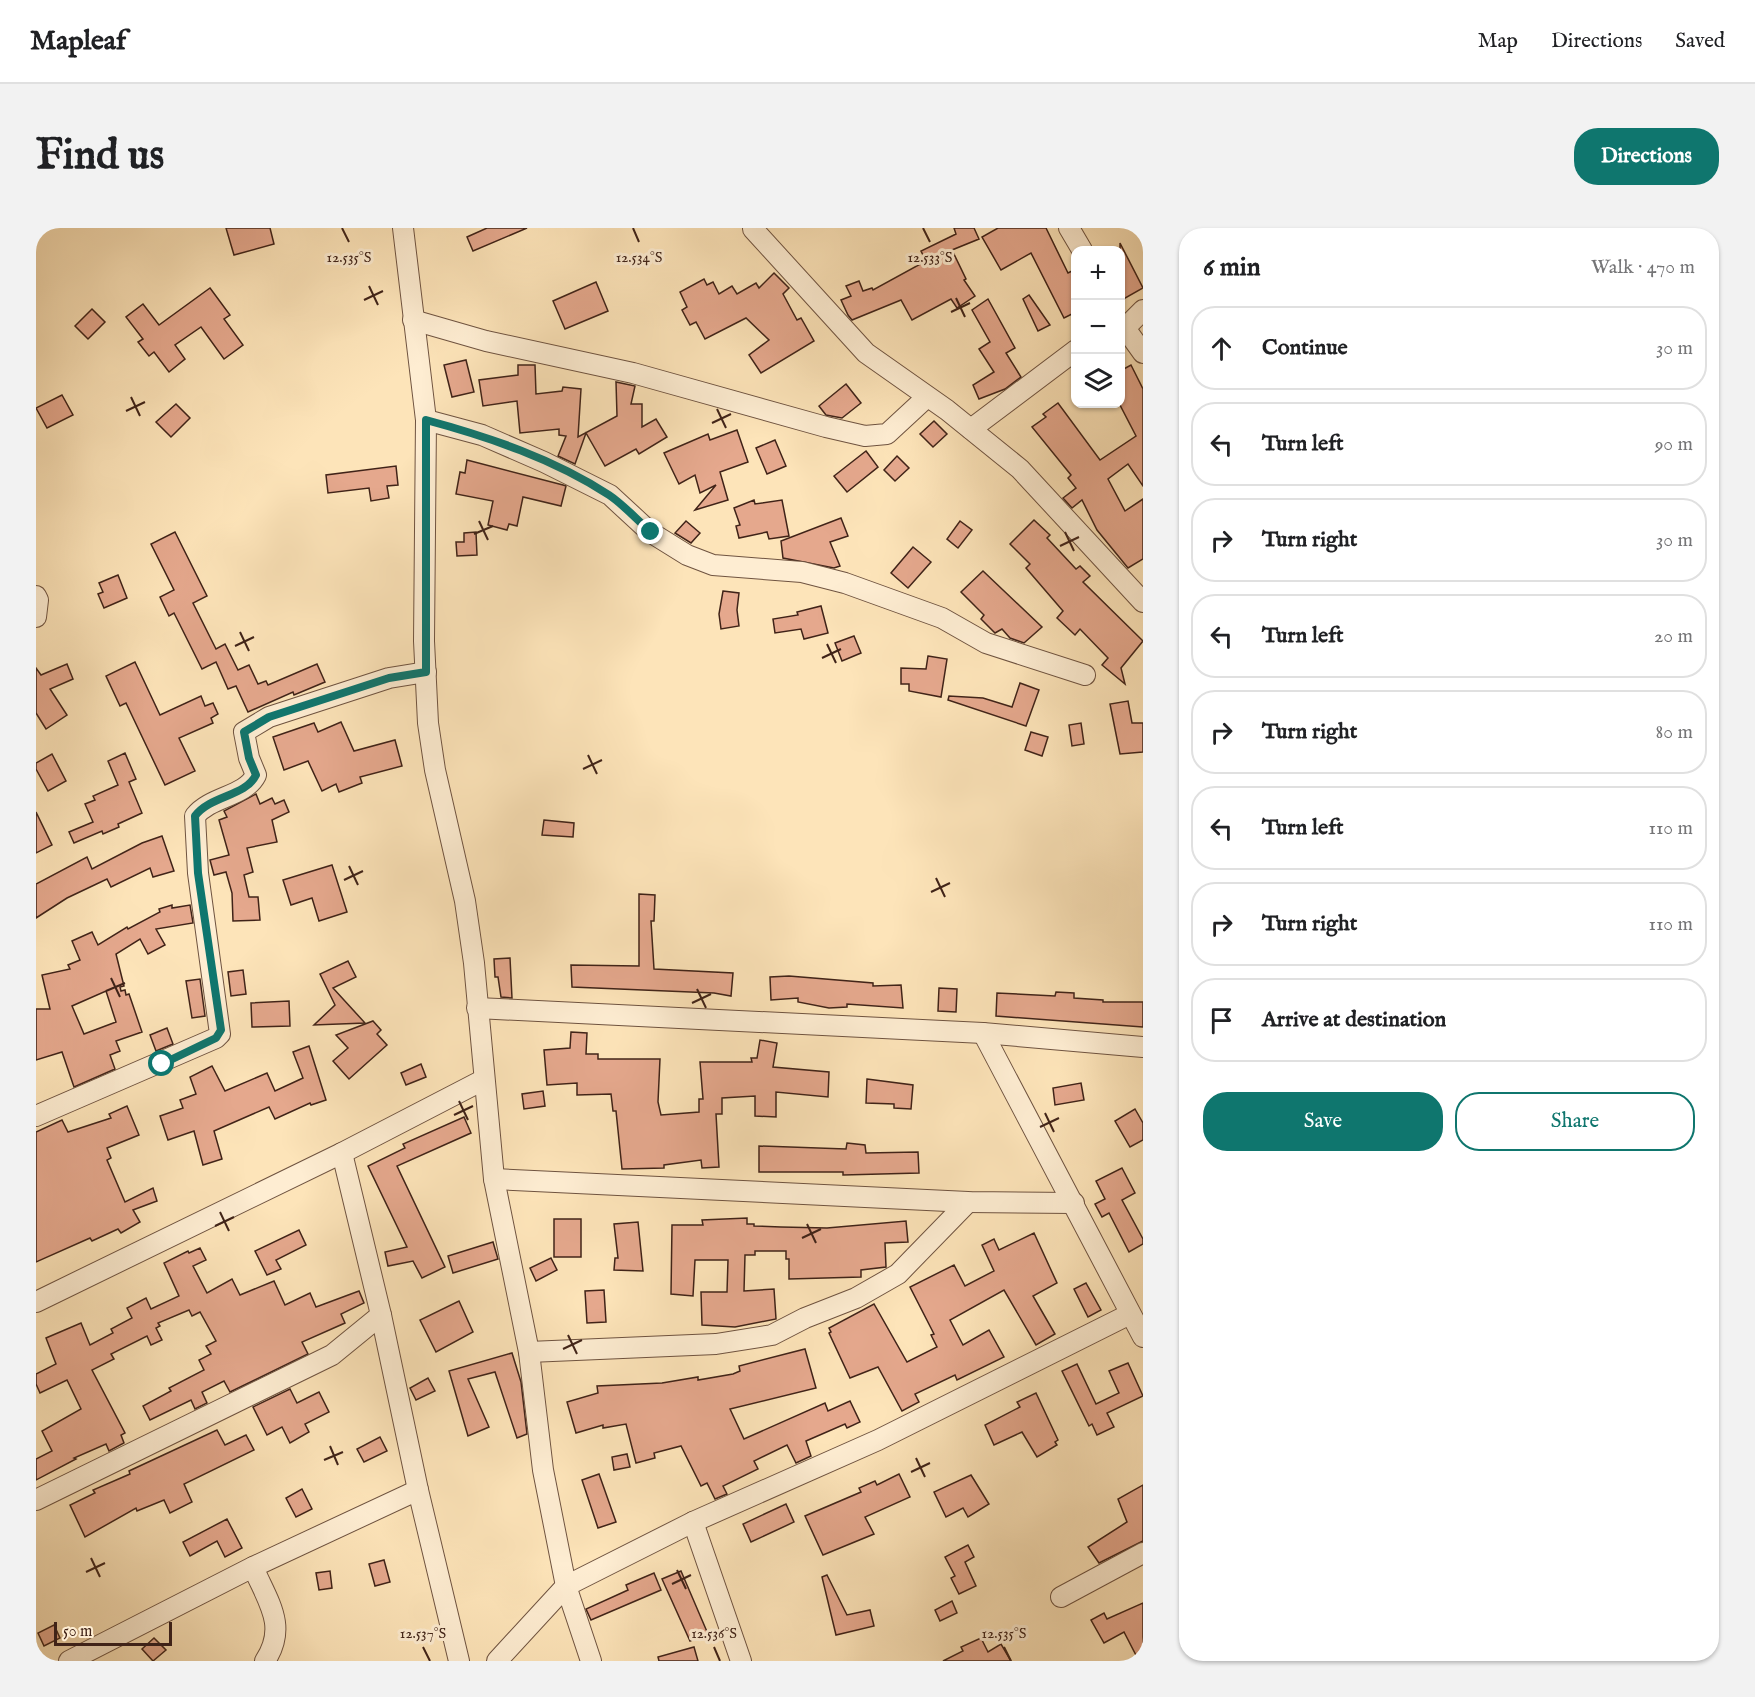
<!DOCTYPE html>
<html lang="en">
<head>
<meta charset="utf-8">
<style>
  :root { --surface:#fff; --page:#f2f2f2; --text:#202124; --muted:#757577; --line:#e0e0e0; --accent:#0f766e }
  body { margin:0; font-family:"IM FELL English",serif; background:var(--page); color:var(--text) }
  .controls { position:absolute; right:18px; top:18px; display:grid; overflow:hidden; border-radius:12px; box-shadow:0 2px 4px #0004 }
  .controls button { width:54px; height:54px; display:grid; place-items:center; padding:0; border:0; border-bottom:2px solid var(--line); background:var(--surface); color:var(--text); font:30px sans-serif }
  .scale { position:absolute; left:18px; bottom:15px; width:118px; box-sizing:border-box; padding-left:6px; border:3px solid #402318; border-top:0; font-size:16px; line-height:21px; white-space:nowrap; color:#402318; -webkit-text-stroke:4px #feedd2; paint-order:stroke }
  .stop { position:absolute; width:18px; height:18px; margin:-14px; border:4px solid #0f766e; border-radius:50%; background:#fff }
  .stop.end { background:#0f766e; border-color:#fff; box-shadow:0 2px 6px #0008 }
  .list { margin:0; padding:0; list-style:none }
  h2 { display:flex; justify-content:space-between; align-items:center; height:78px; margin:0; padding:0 24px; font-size:26px }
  h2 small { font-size:20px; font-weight:400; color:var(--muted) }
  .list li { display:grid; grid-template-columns:39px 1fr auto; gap:18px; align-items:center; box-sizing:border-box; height:84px; margin:0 12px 12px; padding:0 12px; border:2px solid var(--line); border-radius:24px }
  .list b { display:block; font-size:22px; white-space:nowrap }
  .list em { font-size:20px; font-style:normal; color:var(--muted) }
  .actions { display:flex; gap:12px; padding:18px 24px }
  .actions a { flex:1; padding:14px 0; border:2px solid var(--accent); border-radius:24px; text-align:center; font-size:21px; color:var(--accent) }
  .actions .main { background:var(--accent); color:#fff }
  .icon { flex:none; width:33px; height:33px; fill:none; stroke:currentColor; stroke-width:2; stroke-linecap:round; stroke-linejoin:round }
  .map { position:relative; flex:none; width:1107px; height:1433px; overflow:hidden; border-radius:24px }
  header { display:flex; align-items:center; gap:36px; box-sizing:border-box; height:84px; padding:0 30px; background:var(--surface); border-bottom:2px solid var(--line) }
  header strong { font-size:28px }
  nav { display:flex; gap:33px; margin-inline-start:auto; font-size:21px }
  .intro { display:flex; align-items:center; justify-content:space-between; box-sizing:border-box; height:144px; padding:0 36px }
  h1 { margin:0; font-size:42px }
  .button { padding:15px 27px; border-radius:24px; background:var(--accent); color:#fff; font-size:21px; font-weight:700 }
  main { display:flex; gap:36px; padding:0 36px }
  aside { flex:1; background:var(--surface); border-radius:24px; box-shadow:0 2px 4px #0004 }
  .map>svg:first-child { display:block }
</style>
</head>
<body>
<header>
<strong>Mapleaf</strong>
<nav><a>Map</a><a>Directions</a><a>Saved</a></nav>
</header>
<div class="intro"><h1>Find us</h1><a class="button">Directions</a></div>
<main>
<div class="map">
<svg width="1107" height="1433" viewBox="0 0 1107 1433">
  <rect width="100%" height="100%" fill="#fde4b9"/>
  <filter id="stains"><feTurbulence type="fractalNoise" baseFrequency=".00333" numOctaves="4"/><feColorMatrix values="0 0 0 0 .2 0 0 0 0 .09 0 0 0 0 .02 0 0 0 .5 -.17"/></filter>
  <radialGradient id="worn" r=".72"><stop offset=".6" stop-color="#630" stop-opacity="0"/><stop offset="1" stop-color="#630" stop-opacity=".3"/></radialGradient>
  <!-- building -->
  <g fill="#e5a88d" stroke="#402318" stroke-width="1.5" fill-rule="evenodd">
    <path d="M190,0H234L238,16L198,27Z"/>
    <path d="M451,0H491L437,23L431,9Z"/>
    <path d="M918,0H938L943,11L916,22L930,51L928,52L939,68L921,80L915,71L876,92L865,72L816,92L812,87L805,72L815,68L810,58L823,53L827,63L836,60L837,62L890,33L885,23L920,6Z"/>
    <path d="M962,0H1010L1032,45L1040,41V84L1028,90L995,25L965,42L946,9Z"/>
    <path d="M1084,15L1107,60L1084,73Z"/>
    <path d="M738,45L753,60L747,66L761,92L765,90L778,113L725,145L713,127L733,112L710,90L669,111L660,94L654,97L646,82L651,79L644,64L668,51L671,57L677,54L683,66L696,58L701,66L720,55L723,60Z"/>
    <path d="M560,54L572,83L529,101L517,73Z"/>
    <path d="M174,60L194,87L188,91L207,117L188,131L165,99L139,117L149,131L133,144L118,124L113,128L102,114L107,111L90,89L107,76L123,97Z"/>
    <path d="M993,67L1014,97L1002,103L987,71Z"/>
    <path d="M952,71L979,120L970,125L985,149L969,161L943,171L937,157L958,144L943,121L954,114L936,82Z"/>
    <path d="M56,81L69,94L52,111L39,98Z"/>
    <path d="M430,132L438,164L416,169L408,137Z"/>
    <path d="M482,137H499L500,166L526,163L527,159L545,161L542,209L581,188L580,154L599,158L595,176H606V199L620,191L631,209L603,226L600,221L569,238L550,205L539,236L522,228L530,208L523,207V201L484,205L481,173L447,178L443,152L482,147Z"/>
    <path d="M1095,137L1107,161V258L1092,236L1072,251L1089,283L1107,271V331L1092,340L1061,302L1046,272L1036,280L1027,270L1040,260L1032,250L1035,247L996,199L1010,189L1007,186L1022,175L1064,232L1100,208L1084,177V143Z"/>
    <path d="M810,156L825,175L806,190L790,187L783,178Z"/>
    <path d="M26,167L37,187L11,200L0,180Z"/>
    <path d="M140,176L154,190L135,209L120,194Z"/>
    <path d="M898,193L911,206L897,219L884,206Z"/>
    <path d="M701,202L712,234L684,244L692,272L659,282L680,257L664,265L659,247L643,256L628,225L672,206L674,212Z"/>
    <path d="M739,212L750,238L731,246L720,220Z"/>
    <path d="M830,223L842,239L811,264L798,248Z"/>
    <path d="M861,228L873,240L859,253L848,242Z"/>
    <path d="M431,232L527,257L530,258L525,278L487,269L481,298L473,296L471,302L452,297L457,273L420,266L424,244L429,245Z"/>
    <path d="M360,238L362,257L351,258L353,270L335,273L333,260L292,265L290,247Z"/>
    <path d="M718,272L719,276L746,272L753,308L733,311L731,304L703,310L700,298L704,297L698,280Z"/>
    <path d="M805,290L812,308L794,314L804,338L798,340L747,330L745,313Z"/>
    <path d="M998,292L1014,307L1011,310L1040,341L1044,338L1054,348L1047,354L1107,413L1085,440L1089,456L1066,437L1072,430L1044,401L1039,407L1021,390L1027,383L990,340L994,336L974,316Z"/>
    <path d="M650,293L664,305L655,315L639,305Z"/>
    <path d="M924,293L936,302L922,320L911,311Z"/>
    <path d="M139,304L171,368L157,375L180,421L189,416L202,442L213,437L222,456L230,453L232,457L281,436L289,454L258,467L257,464L212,484L200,458L192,461L180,434L166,441L138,385L133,388L124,369L138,362L115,316Z"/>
    <path d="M440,304L441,327L421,328L420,314H428V305Z"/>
    <path d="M877,319L895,334L872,360L855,345Z"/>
    <path d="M947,343L1006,399L988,415L974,410L966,401L959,405L945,391L948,387L925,364Z"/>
    <path d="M82,347L91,370L68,380L62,366L67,364L63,355Z"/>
    <path d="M687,363L703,365L701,382L703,398L685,401L683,386Z"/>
    <path d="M785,378L792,405L768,411L765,401L739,405L737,391L762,387L761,384Z"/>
    <path d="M818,408L825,425L806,433L799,415Z"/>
    <path d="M892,428L911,431L905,469L873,463V456H865V440L890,441Z"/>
    <path d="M99,434L124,487L165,468L169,478L177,475L182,486L175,490L177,495L143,510L159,543L129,557L90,475L84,478L70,448Z"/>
    <path d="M31,436L37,451L14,461L31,487L10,501L0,485V440L5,447Z"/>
    <path d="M984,455L1003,462L990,498L912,472L913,468L947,470L976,479Z"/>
    <path d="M1092,473L1096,495H1107V524L1084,526L1074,476Z"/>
    <path d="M305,494L318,523L359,512L366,538L324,549L326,555L303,564L300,556L286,563L272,533L248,542L237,509L278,495L282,504Z"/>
    <path d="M1045,495L1048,516L1036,518L1033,497Z"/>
    <path d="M995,504L1012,509L1006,528L989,522Z"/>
    <path d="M89,525L100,551L93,554L106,585L82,596L83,599L67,606L66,603L38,615L33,604L57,594L49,576L59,572L57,568L82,557L72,533Z"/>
    <path d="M16,526L30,553L12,563L0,541V535Z"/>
    <path d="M220,566L224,576L236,570L239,576L248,572L253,584L236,592L241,614L211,620L217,644L208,647L213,669H222L224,692L197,693L196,665L190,644L178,647L174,632L193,627L183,592L191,589L188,583Z"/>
    <path d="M0,584L16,617L0,625Z"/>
    <path d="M508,592L538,595L537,609L506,607Z"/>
    <path d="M126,608L138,643L117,649L114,640L75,659L71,651L31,670L0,690V656L51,629L56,641L106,615Z"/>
    <path d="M296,637L311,684L283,693L276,670L255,677L247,652Z"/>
    <path d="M603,666L619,667L618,693H615L618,741L697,745L695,768L678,765L536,759L535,737L603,738Z"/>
    <path d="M136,677V680L154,677L157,695L120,701L129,717L112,726L104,711L80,726L88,758L84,759L85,763L89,762L90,767L93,766L106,804L80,813L84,823L74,827L79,841L38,859L26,824L0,832V781H14L6,747L34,741L32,737L44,732L36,713L56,704L62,717L91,699L92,701L124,684L123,681ZM70,763L80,794L48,806L36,778Z"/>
    <path d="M474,730L476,770L465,769L462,749H459L458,731Z"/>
    <path d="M312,733L320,749L297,760L329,795L278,797L299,777L284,746Z"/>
    <path d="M207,742L210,766L195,768L192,744Z"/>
    <path d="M753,748L837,755V758L865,757L867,780L811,776V779L793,780L762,774V770L735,772L734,749Z"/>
    <path d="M164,751L169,788L156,790L150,753Z"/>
    <path d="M903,760L921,761L920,784L902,783Z"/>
    <path d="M1020,764L1038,765V770L1067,772V774H1107V799L960,788L961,765L1019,768Z"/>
    <path d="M253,773L254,798L216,799L215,775Z"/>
    <path d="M337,793L345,802L341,806L351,817L313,851L297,833L312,820L300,807Z"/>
    <path d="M131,800L137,816L120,823L114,807Z"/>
    <path d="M535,804L551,805L550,826H562V831H624L622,874L625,887L663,884V871H667L664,834H716L715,830H721L724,812L741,815L737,839L793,844L792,869L740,864V889L719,888V868L686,870V886H680L683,939L666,940L665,932L628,937V940L586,941L580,883H577L575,866L541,867V855L511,857L508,822L534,820Z"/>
    <path d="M273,818L290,872L275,877L274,875L239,891L233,879L178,903L186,931L167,937L158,903L132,912L124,888L147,880L144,872L160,866L154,849L176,838L189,863L231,845L239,863L267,850L257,824Z"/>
    <path d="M385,836L390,849L370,857L365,845Z"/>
    <path d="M831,851L877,857L875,881L858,880V876L830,875Z"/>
    <path d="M1045,855L1048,872L1019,877L1017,860Z"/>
    <path d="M507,863L509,878L488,881L486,866Z"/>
    <path d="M91,878L103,907L71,920L75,930L71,932L89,974L117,960L121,973L97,982L104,994L85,1005L82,1001L56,1013L54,1010L0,1034V904L26,892L32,904L75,890L73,886Z"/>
    <path d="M1099,881L1107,895V912L1094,919L1079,893Z"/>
    <path d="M428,889L435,905L361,938L409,1039L386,1050L377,1033L352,1038L349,1024L371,1019L332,938L369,920L367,916Z"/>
    <path d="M811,915L829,917L830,925L882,924L883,945L807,947V944H723V918L810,921Z"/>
    <path d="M1086,940L1099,965L1086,972L1107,1011V1016L1093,1024L1073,985L1066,989L1059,976L1069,971L1060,953Z"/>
    <path d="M711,990V996H718V998L745,999L791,1000L870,993L872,1014L849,1015L850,1039L825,1042V1049L753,1051V1031H750V1023H719V1027H709L708,1063L738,1061L740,1091L699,1099L666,1097L665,1064H691L692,1032H659L657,1068L635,1066L636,997H667L666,992Z"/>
    <rect x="518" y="991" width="27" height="38"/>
    <path d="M602,994L607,1043L578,1042L579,1030H582L578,996Z"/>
    <path d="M263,1002L270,1017L240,1032L245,1041L231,1047L219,1023Z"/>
    <path d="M998,1005L1021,1055L997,1068L1019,1106L1000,1117L968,1062L914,1092L927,1117L953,1102L968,1129L921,1152L919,1147L879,1166L883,1174L866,1183L842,1139L814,1150L793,1105L795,1104L793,1100L838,1076L871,1134L901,1119L895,1107L898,1106L874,1059L918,1037L929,1058L958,1043L946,1017L958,1011L963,1022Z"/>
    <path d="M457,1014L462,1031L417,1045L412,1028Z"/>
    <path d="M164,1020L170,1032L157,1038L171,1065L196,1051L204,1067L238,1053L249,1077L274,1065L280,1079L323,1063L328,1075L305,1086L309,1095L266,1114L272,1126L194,1164L188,1153L166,1164L171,1175L159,1181L155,1172L114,1192L107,1178L135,1163L133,1160L168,1142L163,1132L175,1126L170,1118L180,1113L164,1084L156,1088L153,1082L122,1095L124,1098L120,1100L126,1112L115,1117L111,1108L75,1126L78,1131L56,1142L89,1205L85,1207L88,1215L73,1223L70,1216L38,1230L40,1231L0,1252V1231L16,1223L6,1203L45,1181L31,1152L4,1165L0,1156V1146L20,1136L10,1110L45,1095L54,1117L77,1105L75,1101L96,1090L91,1080L110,1070L115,1081L143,1068L128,1035L152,1023L153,1025Z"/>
    <path d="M515,1030L521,1042L500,1053L494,1040Z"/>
    <path d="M1050,1055L1065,1082L1052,1089L1038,1061Z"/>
    <path d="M568,1062L570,1094L551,1095L549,1063Z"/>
    <path d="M423,1073L437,1104L400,1124L384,1092Z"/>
    <path d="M769,1121L780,1160L694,1181L708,1211L789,1175L792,1183L814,1173L824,1194L811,1200L809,1196L770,1213L775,1228L760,1235L751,1217L718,1233L722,1241L687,1258L691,1266L679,1271L671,1255L665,1258L645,1218L618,1225L619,1230L600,1235L590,1196L567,1200V1197L540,1205L531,1174L562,1165L561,1158L626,1155L662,1149V1152L697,1146L704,1143L703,1138Z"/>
    <path d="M476,1125L485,1154L491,1206L481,1210L459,1144L432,1151L453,1199L432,1208L413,1143Z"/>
    <path d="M1092,1135L1107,1168L1071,1185L1078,1199L1061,1207L1056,1196L1053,1198L1026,1143L1041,1136L1060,1176L1083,1165L1073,1143Z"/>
    <path d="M392,1150L399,1163L380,1172L374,1160Z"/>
    <path d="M254,1161L261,1175L283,1164L293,1184L269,1196L273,1204L254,1215L246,1199L231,1207L217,1179Z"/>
    <path d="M1000,1165L1022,1212L1019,1214L1021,1217L1001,1229L986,1204L958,1217L949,1197L984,1179L981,1174Z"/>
    <path d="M181,1202L189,1217L210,1207L218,1222L148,1256L156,1274L134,1285L128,1272L101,1283L100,1280L49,1309L34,1277L59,1265L57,1262L94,1246L93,1243Z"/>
    <path d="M344,1209L351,1223L328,1234L321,1221Z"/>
    <path d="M591,1226L594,1239L578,1242L576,1229Z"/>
    <path d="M563,1246L580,1294L562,1300L546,1252Z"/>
    <path d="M863,1246L874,1269L829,1289L838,1306L787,1327L769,1288L825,1264L823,1260L839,1253L841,1257Z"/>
    <path d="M935,1247L953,1276L932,1289L927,1280L910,1289L898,1264Z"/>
    <path d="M1107,1257V1313L1063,1335L1052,1319L1091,1294L1082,1271Z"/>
    <path d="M266,1261L276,1281L260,1289L250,1270Z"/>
    <path d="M750,1276L758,1294L715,1314L707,1296Z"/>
    <path d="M191,1291L206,1320L189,1329L181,1313L154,1328L147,1314Z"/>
    <path d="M932,1317L938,1329L929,1334L940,1358L923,1366L915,1350L919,1348L909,1329Z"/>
    <path d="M348,1332L354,1354L339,1358L333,1336Z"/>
    <path d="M294,1343L296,1360L283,1362L280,1345Z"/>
    <path d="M645,1343L672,1406L654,1413L626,1351Z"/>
    <path d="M618,1345L625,1362L555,1392L550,1381L592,1362L590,1357Z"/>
    <path d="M791,1347L811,1387L834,1382L838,1398L800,1407L786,1349Z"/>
    <path d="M916,1373L921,1385L904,1393L899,1382Z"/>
    <path d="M1107,1375V1433H1103L1088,1404L1068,1415L1055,1392L1068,1385L1071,1391Z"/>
    <path d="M18,1397L24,1410L8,1418L2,1405Z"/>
    <path d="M118,1410L130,1422L117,1433L106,1421Z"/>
    <path d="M945,1410L952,1424L965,1416L975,1433H907L927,1423L925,1419Z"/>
    <path d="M658,1419L662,1433H623L622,1429Z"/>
  </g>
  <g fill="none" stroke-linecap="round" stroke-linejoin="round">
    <!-- minor casing -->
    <g stroke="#6f5340" stroke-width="22">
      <g id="minor">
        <path d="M367,0L390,192L388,413L392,495L399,542L429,673L438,735L458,951L493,1124L507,1242L530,1358L555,1433"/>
        <path d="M1033,0L1046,22"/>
        <path d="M717,1L830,125L911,182L984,241L1107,374"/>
        <path d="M1107,82L1089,100L1107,125"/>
        <path d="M377,92L450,113L597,145L790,199L829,208L851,206L891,169"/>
        <path d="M390,192L446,207L508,234L574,267L614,304L651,327L677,337L766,344L809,355L906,390L950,415L1049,447"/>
        <path d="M935,201L1040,122"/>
        <path d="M0,368L2,372L0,389"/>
        <path d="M441,780L947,805L1107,819"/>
        <path d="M947,805L1107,1109"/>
        <path d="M0,888L180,810L184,806L162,645L159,588C175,568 209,569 220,547L213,530L208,504L233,489L353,450L390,444"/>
        <path d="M458,951L932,974L1038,975"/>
        <path d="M0,1074L306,925L447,852"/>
        <path d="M345,1087L382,1262"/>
        <path d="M493,1124L680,1116L736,1107L769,1090L820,1070L862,1046L932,974"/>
        <path d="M0,1272L296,1127L345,1087L306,925"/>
        <path d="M657,1294L705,1433"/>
        <path d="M217,1339C232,1374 252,1398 229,1433"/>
        <path d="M1025,1369L1107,1325"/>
        <path d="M33,1433L217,1339L382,1262L423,1433"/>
        <path d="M461,1433L530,1358L657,1294L842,1212L1094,1086"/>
      </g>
    </g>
    <!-- minor -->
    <use href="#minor" stroke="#feedd2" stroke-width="20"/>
  </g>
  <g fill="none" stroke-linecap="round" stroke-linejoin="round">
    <!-- route -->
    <path stroke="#0f766e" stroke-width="8" d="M126,836L180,810L185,802L162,645L159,588C175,567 209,569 220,547L213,530L208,504L233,489L353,450L390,444V192C453,209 518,231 573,267C588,277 601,292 615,304"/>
  </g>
  <!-- ticks -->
  <path fill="none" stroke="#402318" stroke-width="2" d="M306,0L313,14M597,0L603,14M887,0L894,14M333,58L342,77M920,70L929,89M328,72L347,63M915,84L934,75M95,169L104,188M681,181L690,200M90,183L109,174M676,195L695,186M443,293L452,312M1029,304L1038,323M438,306L457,298M1024,318L1043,309M204,404L213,423M791,416L800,435M199,418L218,409M786,430L805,421M552,527L561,546M547,541L566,532M313,638L322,657M900,650L909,669M308,652L327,643M895,664L914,655M75,750L84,769M661,761L670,780M70,763L89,755M656,775L675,766M423,873L432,892M1009,885L1018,904M418,887L437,878M1004,899L1023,890M184,984L193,1003M771,996L780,1015M179,998L198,989M766,1010L785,1001M532,1107L541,1126M527,1121L546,1112M294,1218L302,1237M880,1230L889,1249M288,1232L307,1224M875,1244L894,1235M55,1330L64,1349M641,1342L650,1361M50,1344L69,1335M636,1356L655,1347M387,1419L394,1433M678,1419L684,1433M968,1419L975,1433"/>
  <g font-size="15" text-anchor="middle" fill="#402318" stroke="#feedd2" stroke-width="6" stroke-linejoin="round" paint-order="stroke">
    <text x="313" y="34">12.535°S</text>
    <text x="603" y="34">12.534°S</text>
    <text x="894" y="34">12.533°S</text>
    <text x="387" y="1410">12.537°S</text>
    <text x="678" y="1410">12.536°S</text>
    <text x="968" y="1410">12.535°S</text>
  </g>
  <rect width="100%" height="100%" filter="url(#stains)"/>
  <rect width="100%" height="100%" fill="url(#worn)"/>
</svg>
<div class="controls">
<button>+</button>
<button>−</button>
<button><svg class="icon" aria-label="layers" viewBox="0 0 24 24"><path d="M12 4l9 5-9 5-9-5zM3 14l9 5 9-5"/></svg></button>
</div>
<div class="scale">50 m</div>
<div class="stop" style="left:126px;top:836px"></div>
<div class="stop end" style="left:615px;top:304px"></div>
</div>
<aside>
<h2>6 min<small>Walk · 470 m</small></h2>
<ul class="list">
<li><svg class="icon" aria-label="ahead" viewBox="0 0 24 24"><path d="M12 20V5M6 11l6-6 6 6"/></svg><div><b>Continue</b></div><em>30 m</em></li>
<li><svg class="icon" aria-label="left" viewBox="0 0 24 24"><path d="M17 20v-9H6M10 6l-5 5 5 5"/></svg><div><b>Turn left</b></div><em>90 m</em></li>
<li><svg class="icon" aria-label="right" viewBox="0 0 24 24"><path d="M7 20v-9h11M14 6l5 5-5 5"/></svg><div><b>Turn right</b></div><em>30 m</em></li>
<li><svg class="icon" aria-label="left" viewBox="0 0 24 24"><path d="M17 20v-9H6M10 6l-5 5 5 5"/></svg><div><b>Turn left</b></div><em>20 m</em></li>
<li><svg class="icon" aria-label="right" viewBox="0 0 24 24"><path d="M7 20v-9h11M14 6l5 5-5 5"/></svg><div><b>Turn right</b></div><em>80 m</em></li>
<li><svg class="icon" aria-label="left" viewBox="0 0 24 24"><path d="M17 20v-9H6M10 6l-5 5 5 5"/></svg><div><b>Turn left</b></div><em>110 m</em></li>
<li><svg class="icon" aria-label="right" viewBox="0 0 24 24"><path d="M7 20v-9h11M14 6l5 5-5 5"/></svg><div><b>Turn right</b></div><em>110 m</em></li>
<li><svg class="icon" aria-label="arrive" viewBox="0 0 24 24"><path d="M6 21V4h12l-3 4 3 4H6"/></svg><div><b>Arrive at destination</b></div></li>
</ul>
<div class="actions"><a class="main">Save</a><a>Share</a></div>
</aside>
</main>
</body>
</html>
